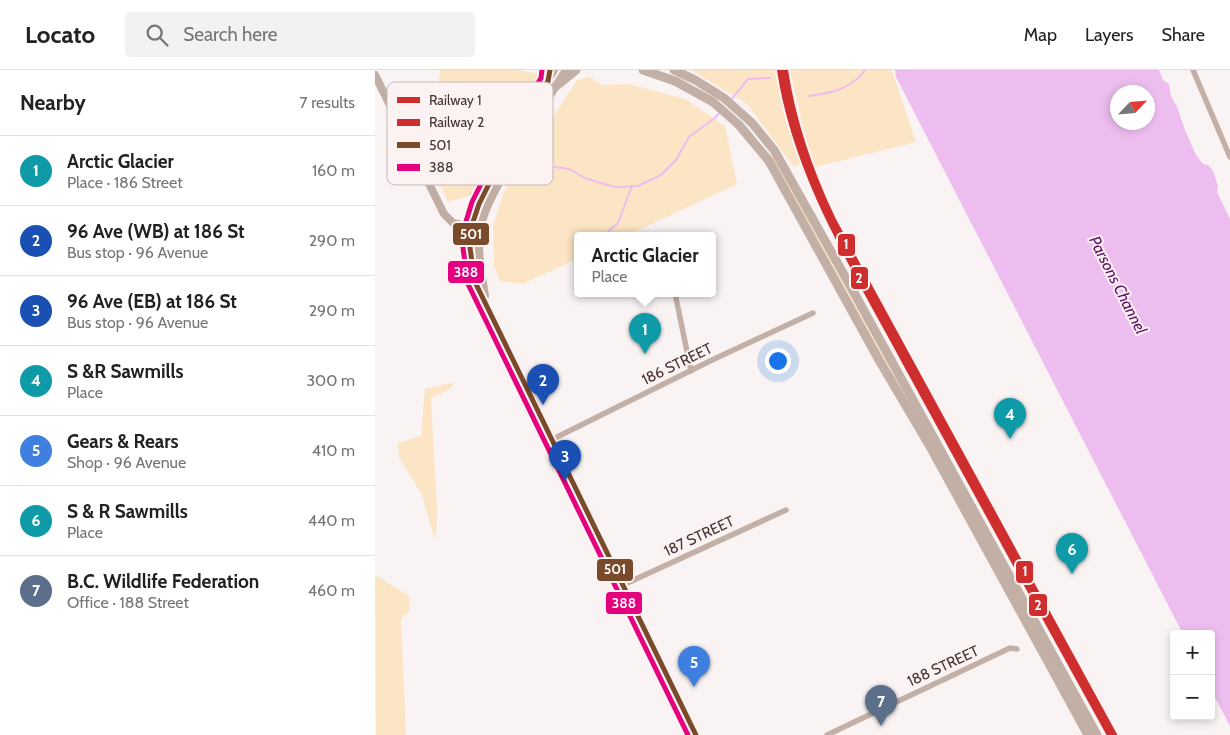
<!DOCTYPE html>
<html lang="en">
<head>
<meta charset="utf-8">
<style>
  :root { --surface:#fff; --page:#f2f2f2; --text:#222; --muted:#767676; --line:#e0e0e0; --accent:#847776 }
  body { margin:0; font-family:Cabin,sans-serif; background:var(--page); color:var(--text) }
  .controls { position:absolute; right:15px; bottom:15px; display:grid; overflow:hidden; border-radius:5px; box-shadow:0 2px 8px #0003 }
  .controls button { width:45px; height:45px; display:grid; place-items:center; padding:0; border:0; border-bottom:1px solid var(--line); background:var(--surface); color:var(--text); font:25px sans-serif }
  .compass { position:absolute; left:735px; top:15px; width:45px; height:45px; border-radius:50%; background:var(--surface); box-shadow:0 2px 8px #0003; rotate:64deg }
  .you { position:absolute; left:402px; top:290px; width:18px; height:18px; margin:-12px; border:4px solid #fff; border-radius:50%; background:#1a73e8; box-shadow:0 0 0 8px #1a73e833 }
  .badge { display:grid; place-items:center; width:32px; height:32px; border-radius:50%; background:var(--accent); color:#fff; font-size:16px; font-weight:700 }
  .pin { position:absolute; translate:-50% -41px; filter:drop-shadow(0 1px 2px #0008) }
  .pin::after { content:''; position:absolute; top:26px; width:18px; height:15px; background:inherit; clip-path:polygon(0 0,100% 0,50% 100%) }
  .popup { position:absolute; left:199px; top:162px; width:142px; height:65px; box-sizing:border-box; display:grid; place-content:center; border-radius:5px; background:var(--surface); filter:drop-shadow(0 1px 4px #0005); font-size:16px; white-space:nowrap; color:var(--muted) }
  .popup b { font-size:19px; color:var(--text) }
  .popup::after { content:''; position:absolute; left:50%; top:100%; margin-left:-10px; border:10px solid transparent; border-top-color:var(--surface) }
  .list { margin:0; padding:0; list-style:none }
  h2 { display:flex; justify-content:space-between; align-items:center; height:65px; margin:0; padding:0 20px; font-size:21px }
  h2 small { font-size:16px; font-weight:400; color:var(--muted) }
  .list li { display:grid; grid-template-columns:32px 1fr auto; gap:15px; align-items:center; box-sizing:border-box; height:70px; padding:0 20px; border-top:1px solid var(--line) }
  .list b { display:block; font-size:19px; white-space:nowrap }
  .list p { margin:0; font-size:16px; white-space:nowrap; color:var(--muted) }
  .list em { font-size:16px; font-style:normal; color:var(--muted) }
  .icon { flex:none; width:28px; height:28px; fill:none; stroke:currentColor; stroke-width:2; stroke-linecap:round; stroke-linejoin:round }
  .map { position:relative; flex:none; width:855px; height:665px; overflow:hidden }
  header { display:flex; align-items:center; gap:30px; box-sizing:border-box; height:70px; padding:0 25px; background:var(--surface); border-bottom:1px solid var(--line) }
  header strong { font-size:24px }
  nav { display:flex; gap:28px; margin-inline-start:auto; font-size:18px }
  .search { width:350px; height:45px; background:var(--page); display:flex; align-items:center; gap:12px; box-sizing:border-box; padding:0 18px; border-radius:5px; color:var(--muted); font-size:19px }
  main { display:flex }
  aside { flex:1; background:var(--surface) }
  .map>svg:first-child { display:block }
</style>
</head>
<body>
<header>
<strong>Locato</strong>
<div class="search"><svg class="icon" aria-label="search" viewBox="0 0 24 24"><circle cx="10" cy="10" r="6"/><path d="M15 15l6 6"/></svg>Search here</div>
<nav><a>Map</a><a>Layers</a><a>Share</a></nav>
</header>
<main>
<aside>
<h2>Nearby<small>7 results</small></h2>
<ul class="list">
<li><span class="badge" style="background:#0f9aa8">1</span><div><b>Arctic Glacier</b><p>Place · 186 Street</p></div><em>160 m</em></li>
<li><span class="badge" style="background:#1a4fb4">2</span><div><b>96 Ave (WB) at 186 St</b><p>Bus stop · 96 Avenue</p></div><em>290 m</em></li>
<li><span class="badge" style="background:#1a4fb4">3</span><div><b>96 Ave (EB) at 186 St</b><p>Bus stop · 96 Avenue</p></div><em>290 m</em></li>
<li><span class="badge" style="background:#0f9aa8">4</span><div><b>S &amp;R Sawmills</b><p>Place</p></div><em>300 m</em></li>
<li><span class="badge" style="background:#3f7fe0">5</span><div><b>Gears &amp; Rears</b><p>Shop · 96 Avenue</p></div><em>410 m</em></li>
<li><span class="badge" style="background:#0f9aa8">6</span><div><b>S &amp; R Sawmills</b><p>Place</p></div><em>440 m</em></li>
<li><span class="badge" style="background:#5c6f8a">7</span><div><b>B.C. Wildlife Federation</b><p>Office · 188 Street</p></div><em>460 m</em></li>
</ul>
</aside>
<div class="map">
<svg width="855" height="665" viewBox="0 0 855 665">
  <rect width="100%" height="100%" fill="#f9f4f3"/>
  <!-- green -->
  <g fill="#fbe5c4">
    <path d="M65,0H143L166,4L97,125L73,132L52,84L61,60L46,32L64,14Z"/>
    <path d="M316,0H401L409,45L425,94L419,97L372,34Z"/>
    <path d="M415,0H517L541,72L440,97L430,66Z"/>
    <path d="M214,7L228,15L253,14L310,29L350,56L362,114L253,165H202V189L147,214L125,211L119,197L118,156L129,122L202,10Z"/>
    <path d="M395,84L399,88L545,351L511,296L394,85Z"/>
    <path d="M80,312L74,320L56,328L62,440L61,468L58,464L47,425L24,387L23,373L46,366L50,319Z"/>
    <path d="M2,506L34,526L35,541L26,548L31,665H1L0,507Z"/>
  </g>
  <!-- water -->
  <path fill="#eebdf0" fill-rule="evenodd" d="M520,0H784L788,10L794,14L796,26L802,37L810,60L821,85L828,94L833,95L838,101L843,116L842,122L855,149V656L836,620V564H808L521,7ZM742,22H772V52H742Z"/>
  <g fill="none" stroke-linecap="round" stroke-linejoin="round">
    <!-- stream -->
    <g stroke="#eebdf0" stroke-width="2">
      <path d="M434,26C457,23 476,19 490,0"/>
      <path d="M355,31L373,9L395,8"/>
      <path d="M84,81L117,87"/>
      <path d="M150,99L181,97L194,99L210,108L229,114L240,117L263,116L286,105L301,90L314,67L340,48L345,42"/>
      <path d="M229,165L243,153L257,116"/>
    </g>
    <!-- street -->
    <g stroke="#c2afa6" stroke-width="5.5">
      <path d="M818,0L855,87"/>
      <path d="M300,223L316,301"/>
      <path d="M178,369L337,290L438,243"/>
      <path d="M248,515L411,440"/>
      <path d="M452,665L635,578L642,579"/>
    </g>
    <!-- secondary -->
    <g stroke="#c0ada3" stroke-width="8">
      <path d="M179,0L131,80L104,134L96,158L95,178L100,212L321,665"/>
      <path d="M0,5L69,144L78,153L100,158"/>
      <path d="M110,226C107,205 102,183 105,161C108,141 119,123 128,105C147,69 169,35 191,0"/>
    </g>
    <!-- primary -->
    <g stroke="#c2b0a7" stroke-width="9">
      <path d="M268,0L300,11L338,32L364,55L394,91L504,290L557,380L713,665"/>
      <path d="M299,0L320,10L349,28L377,53L399,80L472,210L722,665"/>
      <path d="M173,11L175,0"/>
      <path d="M180,17L201,0"/>
    </g>
    <!-- bus-1 casing -->
    <g stroke="#fbf2f1" stroke-width="9">
      <path id="bus-1" d="M175,0L173,11L131,80L104,134L96,158L95,178L100,212L321,665"/>
    </g>
    <!-- bus-2 casing -->
    <g stroke="#fbf2f1" stroke-width="9">
      <path id="bus-2" d="M167,0L166,8L125,76L97,132L89,158L88,178L93,214L313,665"/>
    </g>
    <!-- bus-1 -->
    <use href="#bus-1" stroke="#7a4b2a" stroke-width="5"/>
    <!-- bus-2 -->
    <use href="#bus-2" stroke="#e5007d" stroke-width="5"/>
    <!-- rail-1 casing -->
    <g stroke="#fbf2f1" stroke-width="10">
      <path id="rail-1" d="M410,0C418,53 435,102 458,150L739,665"/>
    </g>
    <!-- rail-2 casing -->
    <g stroke="#fbf2f1" stroke-width="10">
      <path id="rail-2" d="M405,0C421,106 479,197 529,290C597,416 666,540 735,665"/>
    </g>
    <!-- rail-1 -->
    <use href="#rail-1" stroke="#cf2e2f" stroke-width="6"/>
    <!-- rail-2 -->
    <use href="#rail-2" stroke="#cf2e2f" stroke-width="6"/>
  </g>
  <g text-anchor="middle" dominant-baseline="central" stroke-width="4" stroke-linejoin="round" paint-order="stroke">
    <!-- street labels -->
    <g font-size="15" fill="#453433" stroke="#fbf2f1">
      <text transform="translate(302 294) rotate(-26)">186 STREET</text>
      <text transform="translate(324 466) rotate(-25)">187 STREET</text>
      <text transform="translate(568 596) rotate(-25)">188 STREET</text>
    </g>
    <!-- water labels -->
    <g font-size="16" font-style="italic" fill="#63126b" stroke="#fbf2f1">
      <text transform="translate(743 215) rotate(63)">Parsons Channel</text>
    </g>
  </g>
  <!-- legend -->
  <rect x="12" y="12" width="166" height="103" rx="8" fill="#fbf2f1" stroke="#c4b9b8" stroke-width="1"/>
  <rect x="22" y="27" width="23" height="6" fill="#cf2e2f"/>
  <rect x="22" y="49" width="23" height="7" fill="#cf2e2f"/>
  <rect x="22" y="72" width="23" height="6" fill="#7a4b2a"/>
  <rect x="22" y="94" width="23" height="7" fill="#e5007d"/>
  <g font-size="14" fill="#453433">
    <text x="54" y="35">Railway 1</text>
    <text x="54" y="57">Railway 2</text>
    <text x="54" y="80">501</text>
    <text x="54" y="102">388</text>
  </g>
  <g stroke="#fbf2f1" stroke-width="2">
    <rect x="77" y="152" width="38" height="24" rx="5" fill="#7a4b2a"/>
    <rect x="462" y="163" width="19" height="24" rx="5" fill="#cf2e2f"/>
    <rect x="72" y="190" width="38" height="24" rx="5" fill="#e5007d"/>
    <rect x="475" y="196" width="19" height="24" rx="5" fill="#cf2e2f"/>
    <rect x="221" y="488" width="38" height="24" rx="5" fill="#7a4b2a"/>
    <rect x="640" y="490" width="19" height="24" rx="5" fill="#cf2e2f"/>
    <rect x="230" y="521" width="38" height="24" rx="5" fill="#e5007d"/>
    <rect x="653" y="523" width="20" height="24" rx="5" fill="#cf2e2f"/>
  </g>
  <g font-size="14" text-anchor="middle" font-weight="bold" fill="#fff">
    <text x="96" y="169">501</text>
    <text x="471" y="179">1</text>
    <text x="91" y="207">388</text>
    <text x="484" y="213">2</text>
    <text x="240" y="504">501</text>
    <text x="650" y="506">1</text>
    <text x="249" y="538">388</text>
    <text x="663" y="540">2</text>
  </g>
</svg>
<div class="controls">
<button>+</button>
<button>−</button>
</div>
<svg class="compass" viewBox="-18 -18 36 36"><path d="M0-13l5 13h-10z" fill="#e53935"/><path d="M0 13l5-13h-10z" fill="#767676"/></svg>
<div class="you"></div>
<div class="pin badge" style="left:270px;top:284px;background:#0f9aa8">1</div>
<div class="popup"><b>Arctic Glacier</b>Place</div>
<div class="pin badge" style="left:168px;top:335px;background:#1a4fb4">2</div>
<div class="pin badge" style="left:190px;top:411px;background:#1a4fb4">3</div>
<div class="pin badge" style="left:635px;top:369px;background:#0f9aa8">4</div>
<div class="pin badge" style="left:319px;top:617px;background:#3f7fe0">5</div>
<div class="pin badge" style="left:697px;top:504px;background:#0f9aa8">6</div>
<div class="pin badge" style="left:506px;top:656px;background:#5c6f8a">7</div>
</div>
</main>
</body>
</html>
